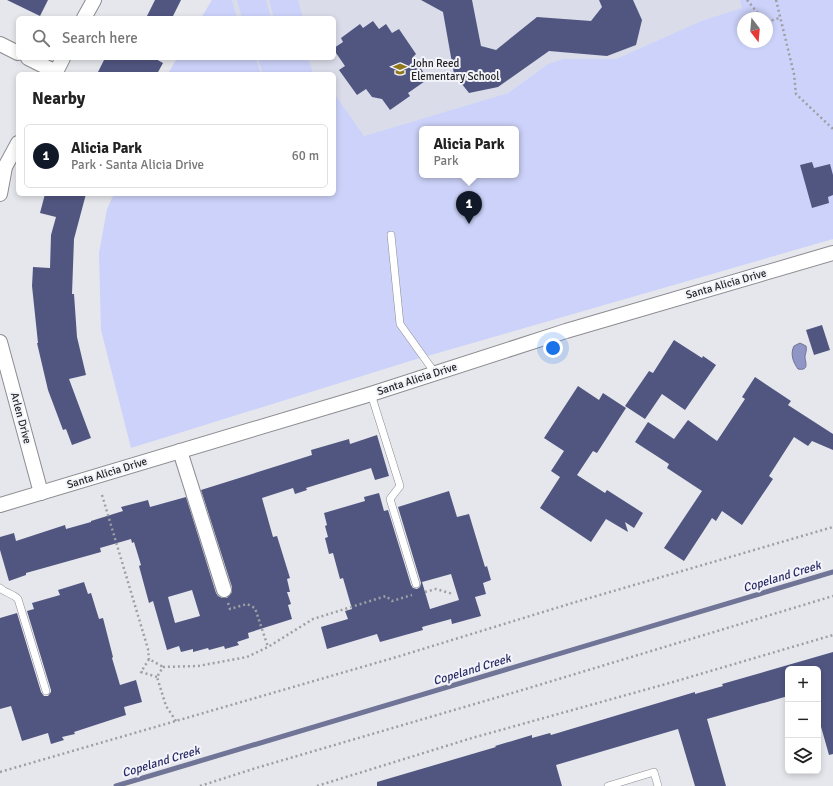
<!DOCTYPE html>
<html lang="en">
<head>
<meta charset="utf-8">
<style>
  :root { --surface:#fff; --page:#f6f6f6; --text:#222; --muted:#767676; --line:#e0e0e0; --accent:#111827 }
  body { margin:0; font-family:Signika,sans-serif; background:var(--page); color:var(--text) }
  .controls { position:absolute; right:12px; bottom:12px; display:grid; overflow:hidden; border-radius:6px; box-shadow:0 2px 6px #0003 }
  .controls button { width:36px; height:36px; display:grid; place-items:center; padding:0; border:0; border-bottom:1px solid var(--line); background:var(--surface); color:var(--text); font:20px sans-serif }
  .compass { position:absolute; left:737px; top:12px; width:36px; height:36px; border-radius:50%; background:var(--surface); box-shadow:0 2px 6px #0003; rotate:164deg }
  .you { position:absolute; left:553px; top:348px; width:14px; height:14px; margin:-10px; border:3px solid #fff; border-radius:50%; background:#1a73e8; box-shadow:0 0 0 6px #1a73e833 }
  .badge { display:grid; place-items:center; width:26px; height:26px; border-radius:50%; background:var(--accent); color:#fff; font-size:13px; font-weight:700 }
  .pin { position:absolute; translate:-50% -33px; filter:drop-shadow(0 1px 2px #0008) }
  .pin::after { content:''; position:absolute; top:21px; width:14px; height:12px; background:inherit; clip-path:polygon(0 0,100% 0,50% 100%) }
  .popup { position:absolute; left:419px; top:126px; width:100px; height:52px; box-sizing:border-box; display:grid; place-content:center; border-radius:6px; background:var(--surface); filter:drop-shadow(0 1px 3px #0005); font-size:13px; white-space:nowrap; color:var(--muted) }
  .popup b { font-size:15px; color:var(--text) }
  .popup::after { content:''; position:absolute; left:50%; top:100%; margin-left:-8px; border:8px solid transparent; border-top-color:var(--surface) }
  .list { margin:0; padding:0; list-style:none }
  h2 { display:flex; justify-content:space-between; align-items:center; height:52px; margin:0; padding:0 16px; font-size:17px }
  h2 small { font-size:13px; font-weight:400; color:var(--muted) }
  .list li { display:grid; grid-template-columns:26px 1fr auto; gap:12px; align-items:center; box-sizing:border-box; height:64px; margin:0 8px 8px; padding:0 8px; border:1px solid var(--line); border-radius:6px }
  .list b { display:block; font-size:15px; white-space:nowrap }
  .list p { margin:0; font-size:13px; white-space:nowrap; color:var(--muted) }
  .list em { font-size:13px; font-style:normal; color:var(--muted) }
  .icon { flex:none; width:22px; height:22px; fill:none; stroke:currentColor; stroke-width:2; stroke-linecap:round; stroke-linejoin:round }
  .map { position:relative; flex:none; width:833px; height:786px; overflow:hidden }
  .search { position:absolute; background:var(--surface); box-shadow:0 2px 6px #0003; left:16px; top:16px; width:320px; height:44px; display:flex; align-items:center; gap:10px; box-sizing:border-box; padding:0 14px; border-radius:6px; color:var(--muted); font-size:15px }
  .panel { position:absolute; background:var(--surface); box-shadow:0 2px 6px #0003; left:16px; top:72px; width:320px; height:124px; border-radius:6px }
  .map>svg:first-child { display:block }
</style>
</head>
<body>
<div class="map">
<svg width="833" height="786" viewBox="0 0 833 786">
  <rect width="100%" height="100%" fill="#e6e7ec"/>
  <!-- built -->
  <path fill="#dadce9" d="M232,0H740L743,8L701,21L616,59H563L548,64L508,93L364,136L334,93V74H261L256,58H334V18H237Z"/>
  <!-- green -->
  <g fill="#ccd2f9" fill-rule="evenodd">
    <path d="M212,0H232L237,18H201Z"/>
    <path d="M237,0H266L271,18H242Z"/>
    <path d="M269,0H298L303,18H274Z"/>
    <path d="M740,0H833V239L410,361L131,448L101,330L99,253L107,209L114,194H334V93L364,136L508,93L548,64L563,59H616L701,21L742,8ZM743,18H767V42H743ZM422,129H516V175H422Z"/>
    <path d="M177,58H256L261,74H168Z"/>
    <path d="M258,58H308L313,74H263Z"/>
  </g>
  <!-- water -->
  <path fill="#8f96c5" stroke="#707496" d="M800,343L806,346C807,350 806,351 805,356C805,362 810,371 798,369C793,362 790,354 794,346Z"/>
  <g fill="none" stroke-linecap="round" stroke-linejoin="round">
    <!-- stream -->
    <path stroke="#707496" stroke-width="5" d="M116,786L833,572"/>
  </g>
  <!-- building -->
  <g fill="#515681" fill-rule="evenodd">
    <path d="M7,0H48L40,16Z"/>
    <path d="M155,0H181L172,18H146Z"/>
    <path d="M421,0H472L481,46L496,50L537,17L591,21L602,7L599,0H633L642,20L636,45L607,56L549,51L498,87L469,93L454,74L443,12Z"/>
    <path d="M373,21L379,29L386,24L392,33L399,29L416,54L413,57L428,79L408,93L410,96L390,110L382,99L372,97L366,89L357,95L339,70L345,66L334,50V48L343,42L341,38L360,24L363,28Z"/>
    <path d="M105,58H154L163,63L157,74H97Z"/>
    <path d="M812,162L814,168L830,164L833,175V195L828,197L829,203L812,208L800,165Z"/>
    <path d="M45,194H86L74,239L72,294H74L77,337L86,375L69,379L91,438L72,445L66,429L63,430L48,390L37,343H38L32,286L33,267L50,268L51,235L56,217L40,213Z"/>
    <path d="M822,325L830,350L814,355L806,330Z"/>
    <path d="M674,340L702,358L703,356L716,365L685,410L662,394L645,419L625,406L649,371L653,373Z"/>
    <path d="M755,377L791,401L788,405L833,434V450L812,441L808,446L794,437L769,476L773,479L742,525L722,511L716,521L712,518L684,561L664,548L702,491L667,468L669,464L635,442L648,422L674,439L688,420L717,441L745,399L742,397Z"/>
    <path d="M578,386L599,400L603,393L626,408L597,453L593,451L577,475L605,493L607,490L643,513L634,528L625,522L628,532L606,519L591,542L540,508L560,477L551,471L564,451L544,438Z"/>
    <path d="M377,435L389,476L375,480L371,468L306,488L307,490L295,494L293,488L262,498L273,537L277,536L290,578L287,579L290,592H287L291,604L288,605L292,619L248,633L249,638L237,642L239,645L225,649L224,646L209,650L208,648L193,652V649L181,652L179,646L167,650L153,601L149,603L139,566L141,565L134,542L132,543L131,539L100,548L101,552L26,573V575L9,581L0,550V537L14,533L16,541L65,525L66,529L91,522V521L123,511L121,507L148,500L150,507L186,497L216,593L218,596L222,598H227L232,592V587L201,490L312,455L311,450L349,439L350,444ZM192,590L200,616L175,623L168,597Z"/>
    <path d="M449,491L457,517L469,514L485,567L487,566L491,580L483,583L486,594L475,597L481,616L452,624L451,619L422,627L423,630L380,642L377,634L327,649L321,627L348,619L345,611L352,609L343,578L340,579L333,553L329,554L325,538L328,537L325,526L327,525L324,513L365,501L364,497L379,493L384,511L388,510L411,585L413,588L417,589L420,587L421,583L398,507ZM451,574L459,600L430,609L422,582Z"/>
    <path d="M84,582L88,594L91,593L99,619L103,618L113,657L112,658L120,685L136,680L142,702L124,707L126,715L74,732L75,734L62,737L64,740L51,744L48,733L22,741L11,706L0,709V618L17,613L41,692L44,696H48L51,692V690L27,611L34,609L32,603L60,595L58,590Z"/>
    <path d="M833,652V754L829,755L818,716V669H788V696L707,719L726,786H695L678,729L556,765L562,786H377V782L496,747L495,746L532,735V738L550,733L551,735L695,692V694L723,686L722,684Z"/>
  </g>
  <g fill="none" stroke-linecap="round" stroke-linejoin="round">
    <!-- service casing -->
    <g stroke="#8c8c91" stroke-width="8">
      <g id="service">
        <path d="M391,235L400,324L435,373"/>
        <path d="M371,394L400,486L390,499L416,584"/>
        <path d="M0,588C5,593 12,593 18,599L46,691"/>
        <path d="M608,786L654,772L658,786"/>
      </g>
    </g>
    <!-- minor casing -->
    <g stroke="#8c8c91" stroke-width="16">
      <g id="minor">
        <path d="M84,18L94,0"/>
        <path d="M0,44L18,53"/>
        <path d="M28,58L56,72"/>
        <path d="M55,74L63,58"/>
        <path d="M0,194L5,167L18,143"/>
        <path d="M0,342L41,493"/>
        <path d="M180,451L224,590"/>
        <path d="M0,505L371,394L566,331L833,253"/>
      </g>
    </g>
    <!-- path -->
    <g stroke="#9e9fa2" stroke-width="2.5" stroke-dasharray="2 3" stroke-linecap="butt">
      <path d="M747,0L762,18"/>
      <path d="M776,0L794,74L796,94L833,129"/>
      <path d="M767,22L779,18"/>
      <path d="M102,495L148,649L149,659"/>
      <path d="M425,592L436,589L453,594"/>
      <path d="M228,603L230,609L247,604L255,608L268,647"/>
      <path d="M157,677L141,672L149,659L163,667"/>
      <path d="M176,721L166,706L157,677L163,667L198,666L247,657L268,647L313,619L386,596L392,601L412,595"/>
      <path d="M0,772L400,656L569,604L833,527"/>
      <path d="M200,786L256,768L519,691L833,596"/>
      <path d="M317,786L472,738L673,682L833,635"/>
    </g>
    <!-- service -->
    <use href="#service" stroke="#fff" stroke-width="7"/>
    <!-- minor -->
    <use href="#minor" stroke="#fff" stroke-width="14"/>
  </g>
  <!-- icons -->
  <defs>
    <g id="school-bare" transform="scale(1.08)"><path d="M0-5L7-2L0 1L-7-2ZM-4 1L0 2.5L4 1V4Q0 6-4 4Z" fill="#90771c" stroke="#f3f4fa" stroke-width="2.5" paint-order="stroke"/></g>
  </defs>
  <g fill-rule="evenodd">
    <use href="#school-bare" x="400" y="69"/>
  </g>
  <g text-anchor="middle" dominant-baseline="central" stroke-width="4" stroke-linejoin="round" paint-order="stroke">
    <!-- poi labels -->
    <g font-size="11" fill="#262628" stroke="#f3f4fa" text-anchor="start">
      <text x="411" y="63">John Reed<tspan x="411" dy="13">Elementary School</tspan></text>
    </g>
    <!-- street labels -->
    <g font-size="11" fill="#262628" stroke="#f3f4fa">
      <text transform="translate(726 284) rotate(-16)">Santa Alicia Drive</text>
      <text transform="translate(417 379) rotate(-18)">Santa Alicia Drive</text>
      <text transform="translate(21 418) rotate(75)">Arlen Drive</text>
      <text transform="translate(107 473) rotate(-17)">Santa Alicia Drive</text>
    </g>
    <!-- water labels -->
    <g font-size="12" font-style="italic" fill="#2a2b65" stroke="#f3f4fa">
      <text transform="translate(782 577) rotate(-17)">Copeland Creek</text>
      <text transform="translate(472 670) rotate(-17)">Copeland Creek</text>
      <text transform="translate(161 762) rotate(-17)">Copeland Creek</text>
    </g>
  </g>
</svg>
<div class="controls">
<button>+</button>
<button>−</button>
<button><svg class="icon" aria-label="layers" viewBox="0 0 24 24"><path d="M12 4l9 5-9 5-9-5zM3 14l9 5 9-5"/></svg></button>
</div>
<svg class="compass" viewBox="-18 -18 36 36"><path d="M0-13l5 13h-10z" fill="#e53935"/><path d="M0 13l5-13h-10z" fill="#767676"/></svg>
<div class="you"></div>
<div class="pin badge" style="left:469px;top:224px">1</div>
<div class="popup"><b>Alicia Park</b>Park</div>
<div class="search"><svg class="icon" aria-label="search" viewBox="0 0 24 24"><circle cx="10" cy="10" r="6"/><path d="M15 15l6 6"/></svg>Search here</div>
<section class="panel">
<h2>Nearby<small></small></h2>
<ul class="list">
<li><span class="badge">1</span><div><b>Alicia Park</b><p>Park · Santa Alicia Drive</p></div><em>60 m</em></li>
</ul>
</section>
</div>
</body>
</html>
